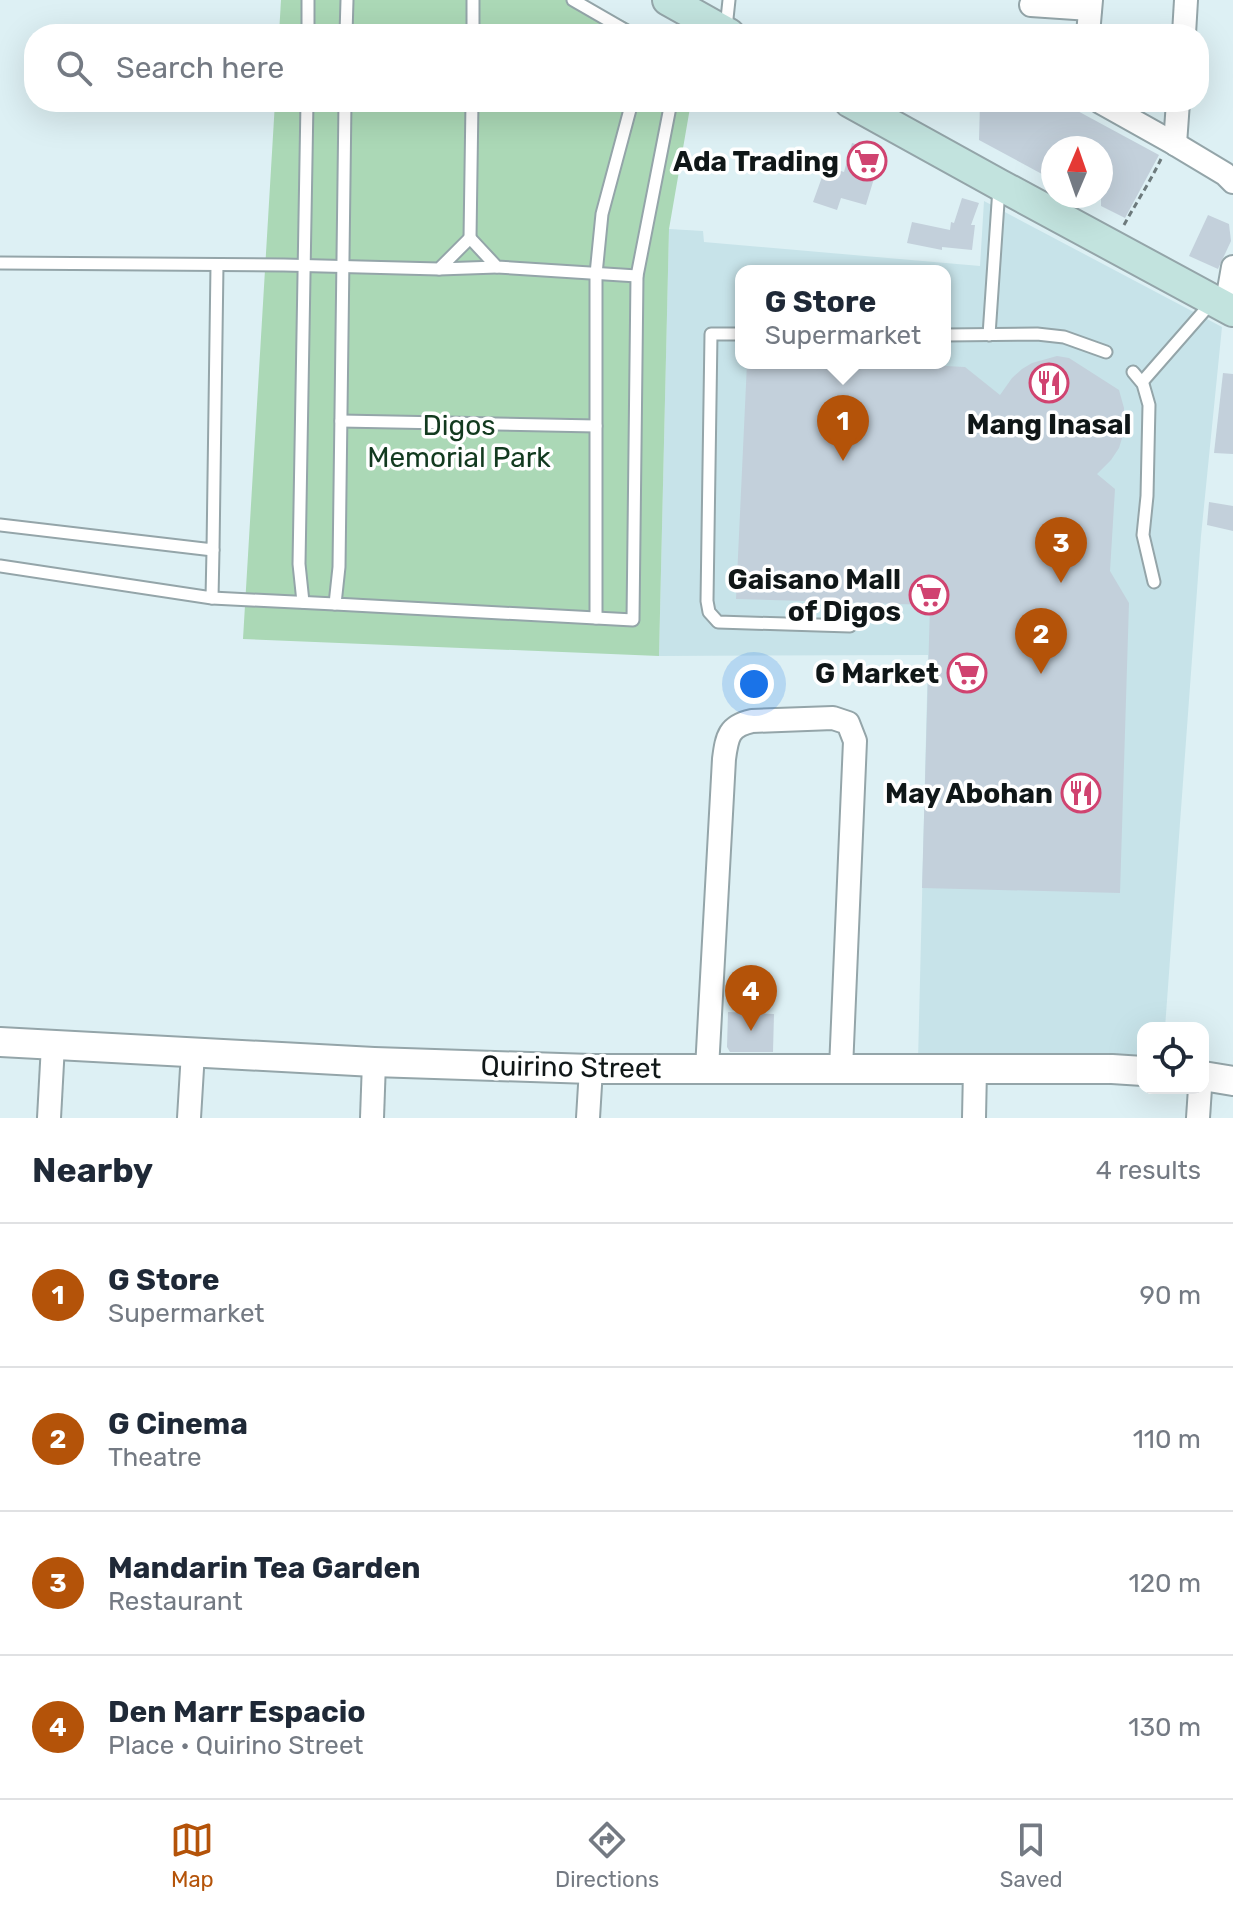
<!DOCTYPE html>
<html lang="en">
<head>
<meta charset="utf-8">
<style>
  :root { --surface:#fff; --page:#f6f6f7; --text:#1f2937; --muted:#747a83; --line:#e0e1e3; --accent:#b45309 }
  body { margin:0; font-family:Rubik,sans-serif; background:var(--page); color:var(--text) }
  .controls { position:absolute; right:24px; bottom:24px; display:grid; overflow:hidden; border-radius:16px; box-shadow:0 8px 32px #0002 }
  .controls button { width:72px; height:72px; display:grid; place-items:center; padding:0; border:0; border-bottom:2px solid var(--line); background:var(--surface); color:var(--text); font:40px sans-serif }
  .compass { position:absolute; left:1041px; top:136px; width:72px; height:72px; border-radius:50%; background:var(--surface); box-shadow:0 8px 32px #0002; rotate:2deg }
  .you { position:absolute; left:754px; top:684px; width:28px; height:28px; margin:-20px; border:6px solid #fff; border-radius:50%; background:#1a73e8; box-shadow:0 0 0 12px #1a73e833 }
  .badge { display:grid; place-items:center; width:52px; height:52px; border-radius:50%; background:var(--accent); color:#fff; font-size:26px; font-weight:700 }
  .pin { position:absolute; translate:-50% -66px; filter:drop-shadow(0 2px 4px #0008) }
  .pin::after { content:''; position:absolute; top:42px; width:28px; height:24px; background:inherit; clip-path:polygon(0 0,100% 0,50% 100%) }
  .popup { position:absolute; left:735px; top:265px; width:216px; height:104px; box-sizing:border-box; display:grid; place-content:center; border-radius:16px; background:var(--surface); filter:drop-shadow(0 2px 6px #0005); font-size:26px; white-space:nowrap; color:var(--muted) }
  .popup b { font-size:30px; color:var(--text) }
  .popup::after { content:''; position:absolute; left:50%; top:100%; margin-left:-16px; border:16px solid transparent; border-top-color:var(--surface) }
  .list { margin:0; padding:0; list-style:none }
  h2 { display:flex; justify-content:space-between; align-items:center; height:104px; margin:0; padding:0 32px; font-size:34px }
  h2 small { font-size:26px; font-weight:400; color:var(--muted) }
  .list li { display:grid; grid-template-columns:52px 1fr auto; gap:24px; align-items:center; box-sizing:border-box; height:144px; padding:0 32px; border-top:2px solid var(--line) }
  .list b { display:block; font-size:30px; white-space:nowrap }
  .list p { margin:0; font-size:26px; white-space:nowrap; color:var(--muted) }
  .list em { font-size:26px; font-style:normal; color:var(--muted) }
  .icon { flex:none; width:44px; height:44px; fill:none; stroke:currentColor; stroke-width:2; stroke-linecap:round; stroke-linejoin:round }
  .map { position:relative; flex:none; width:1233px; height:1118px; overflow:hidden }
  .search { position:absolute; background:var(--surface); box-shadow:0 8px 32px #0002; left:24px; right:24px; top:24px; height:88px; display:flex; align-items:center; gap:20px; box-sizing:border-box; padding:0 28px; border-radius:32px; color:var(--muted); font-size:30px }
  .sheet { height:680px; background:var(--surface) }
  nav { display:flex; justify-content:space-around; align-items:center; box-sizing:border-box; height:112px; border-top:2px solid var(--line); background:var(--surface); font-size:22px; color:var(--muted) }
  nav a { display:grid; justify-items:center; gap:4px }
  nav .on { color:var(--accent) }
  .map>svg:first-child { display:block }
</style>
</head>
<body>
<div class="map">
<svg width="1233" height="1118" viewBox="0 0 1233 1118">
  <rect width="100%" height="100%" fill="#ddf0f4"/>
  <!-- built -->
  <path fill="#c7e3e9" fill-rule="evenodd" d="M984,201L1222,327L1201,536L1165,1028H1143V1060L918,1061L928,655L659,656L669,229L703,231L704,242L980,266ZM741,271H945V363H741Z"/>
  <!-- green -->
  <g fill="#abd8b6">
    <path d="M281,0H584L649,34H279Z"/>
    <path d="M275,102H691L669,229L659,656L243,639Z"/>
  </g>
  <!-- building -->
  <g fill="#c3d0db">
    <path d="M980,102H1061L1159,155L1125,218L1101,206V148H1053V180L979,140Z"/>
    <path d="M852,143L882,152L866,205L841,198L837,210L813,202L826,166L844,172Z"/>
    <path d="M962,198L979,203L971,225H975L972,250L942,247V250L907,243L912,222L950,230L951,222L954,223Z"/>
    <path d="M1208,215L1229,224L1231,241L1218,269L1189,256Z"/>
    <path d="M1057,356L1069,358L1119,390L1124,408L1123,435L1119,448L1111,460L1097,474L1115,489L1110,571L1129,603L1120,893L922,888L930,605L736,599L747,363H887L965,367L1000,395L1012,378L1022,369L1032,363Z"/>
    <path d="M1223,373L1233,374V454L1214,453Z"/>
    <path d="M1209,502L1233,506V531L1207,525Z"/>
    <path d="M728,1012L774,1014L773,1052H730L727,1047Z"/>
  </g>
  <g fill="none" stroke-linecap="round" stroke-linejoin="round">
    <!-- service casing -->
    <g stroke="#94a5a9" stroke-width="15">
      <g id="service">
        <path d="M573,0L632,34"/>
        <path d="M726,28L729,0"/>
        <path d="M308,34V0"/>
        <path d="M346,34L347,0"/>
        <path d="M473,34V0"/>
        <path d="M345,102L339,567L335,604L633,620L637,276L671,102"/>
        <path d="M470,238L472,102"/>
        <path d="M0,263L284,265L439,269L470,238L497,267L637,276"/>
        <path d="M439,269L497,267"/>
        <path d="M741,334H711L707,601L709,612L718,622L850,626"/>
        <path d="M945,335L1037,334L1064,337L1106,352"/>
        <path d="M989,335L999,188"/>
        <path d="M1133,372L1143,384L1149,405L1147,496L1143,535L1154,582"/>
        <path d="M1142,382L1212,302"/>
        <path d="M341,421L596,426"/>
        <path d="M0,525L213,550L217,265"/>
        <path d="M0,566L212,598L213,550"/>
        <path d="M212,598L335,604"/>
        <path d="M303,602L299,564L307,102"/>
        <path d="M596,618V274L602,214L632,102"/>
      </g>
    </g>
    <!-- minor casing -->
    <g stroke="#94a5a9" stroke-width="26">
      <g id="minor">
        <path d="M1031,5L1090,9"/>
        <path d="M1088,34L1091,0"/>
        <path d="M1184,34L1186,0"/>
        <path d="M1100,102L1175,144L1225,174L1233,182"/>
        <path d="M1175,144L1178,102"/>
        <path d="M1226,307L1233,267"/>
        <path d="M707,1069L724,759C727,736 729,726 752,721L833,718L848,723L855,741L841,1069"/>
        <path d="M49,1118L53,1045"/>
        <path d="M189,1118L193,1052"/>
        <path d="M372,1118L374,1062"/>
        <path d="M588,1118L591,1069"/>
        <path d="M974,1118L975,1069"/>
        <path d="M1198,1118L1200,1088"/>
      </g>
    </g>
    <!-- tertiary casing -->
    <g stroke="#94a5a9" stroke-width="32">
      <g id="tertiary">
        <path d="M0,1042L374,1062L591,1069H1112L1143,1071"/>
        <path d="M1203,1076L1233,1081"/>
      </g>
    </g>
    <!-- secondary casing -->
    <g stroke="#94a5a9" stroke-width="34">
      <g id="secondary">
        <path d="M668,0L729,34"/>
        <path d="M850,102L1000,185L1233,311"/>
      </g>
    </g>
    <!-- path -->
    <path stroke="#6d7a7c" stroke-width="3" stroke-dasharray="6 4" stroke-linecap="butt" d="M1124,225C1136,203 1150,182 1161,159"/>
    <!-- service -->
    <use href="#service" stroke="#fff" stroke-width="11"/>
    <!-- minor -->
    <use href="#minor" stroke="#fff" stroke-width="22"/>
    <!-- tertiary -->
    <use href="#tertiary" stroke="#fff" stroke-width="28"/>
    <!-- secondary -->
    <use href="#secondary" stroke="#c2e3de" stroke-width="30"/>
  </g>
  <!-- icons -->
  <defs>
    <g id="supermarket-ring" transform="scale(2)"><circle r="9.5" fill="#fff" stroke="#d04370" stroke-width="1.5"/><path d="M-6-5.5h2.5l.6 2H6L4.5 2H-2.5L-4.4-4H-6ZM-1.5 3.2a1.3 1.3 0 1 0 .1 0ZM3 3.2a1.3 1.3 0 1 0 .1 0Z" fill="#d04370"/></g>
    <g id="restaurant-ring" transform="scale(2)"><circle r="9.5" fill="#fff" stroke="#d04370" stroke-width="1.5"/><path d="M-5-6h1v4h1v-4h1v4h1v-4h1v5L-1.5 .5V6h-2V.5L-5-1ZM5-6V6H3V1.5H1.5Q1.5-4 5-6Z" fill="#d04370"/></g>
  </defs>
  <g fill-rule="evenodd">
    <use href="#supermarket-ring" x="867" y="161"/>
    <use href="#restaurant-ring" x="1049" y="383"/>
    <use href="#supermarket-ring" x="929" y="595"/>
    <use href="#supermarket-ring" x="967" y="673"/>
    <use href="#restaurant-ring" x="1081" y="793"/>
  </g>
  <g text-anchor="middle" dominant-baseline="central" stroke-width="7" stroke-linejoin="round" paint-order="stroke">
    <!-- poi labels -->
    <g font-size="28" font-weight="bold" fill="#101718" stroke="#fff" text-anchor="end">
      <text x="839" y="161">Ada Trading</text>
      <text x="1049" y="424" text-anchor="middle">Mang Inasal</text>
      <text x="901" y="579">Gaisano Mall<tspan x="901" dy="32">of Digos</tspan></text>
      <text x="939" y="673">G Market</text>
      <text x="1053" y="793">May Abohan</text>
    </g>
    <!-- park labels -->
    <g font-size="28" fill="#123a1f" stroke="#fff">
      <text x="459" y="425">Digos<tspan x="459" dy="32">Memorial Park</tspan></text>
    </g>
    <!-- street labels -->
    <g font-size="28" fill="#101718" stroke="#fff">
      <text transform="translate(571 1067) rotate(1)">Quirino Street</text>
    </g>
  </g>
</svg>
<div class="controls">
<button><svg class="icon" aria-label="locate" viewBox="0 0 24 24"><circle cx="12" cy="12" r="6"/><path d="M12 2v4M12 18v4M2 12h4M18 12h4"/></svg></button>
</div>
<svg class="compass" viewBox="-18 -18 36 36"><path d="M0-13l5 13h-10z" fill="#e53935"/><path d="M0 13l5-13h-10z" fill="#747a83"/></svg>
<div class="you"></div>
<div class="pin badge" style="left:843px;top:461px">1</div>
<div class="popup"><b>G Store</b>Supermarket</div>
<div class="pin badge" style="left:1041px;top:674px">2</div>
<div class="pin badge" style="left:1061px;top:583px">3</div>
<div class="pin badge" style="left:751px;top:1031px">4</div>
<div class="search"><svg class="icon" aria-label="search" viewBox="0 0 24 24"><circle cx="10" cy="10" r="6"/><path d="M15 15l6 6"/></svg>Search here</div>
</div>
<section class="sheet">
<h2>Nearby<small>4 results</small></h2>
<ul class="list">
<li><span class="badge">1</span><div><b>G Store</b><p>Supermarket</p></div><em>90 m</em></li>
<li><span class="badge">2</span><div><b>G Cinema</b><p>Theatre</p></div><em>110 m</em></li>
<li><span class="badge">3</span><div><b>Mandarin Tea Garden</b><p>Restaurant</p></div><em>120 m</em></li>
<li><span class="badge">4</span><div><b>Den Marr Espacio</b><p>Place · Quirino Street</p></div><em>130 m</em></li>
</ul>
</section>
<nav>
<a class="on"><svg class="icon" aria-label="map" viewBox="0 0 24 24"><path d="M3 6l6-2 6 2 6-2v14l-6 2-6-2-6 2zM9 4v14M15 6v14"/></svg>Map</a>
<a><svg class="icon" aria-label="directions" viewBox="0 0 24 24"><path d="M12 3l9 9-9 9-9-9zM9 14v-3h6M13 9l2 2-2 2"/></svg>Directions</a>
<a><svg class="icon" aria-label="saved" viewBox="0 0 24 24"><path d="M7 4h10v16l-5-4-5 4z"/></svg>Saved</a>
</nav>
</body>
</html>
